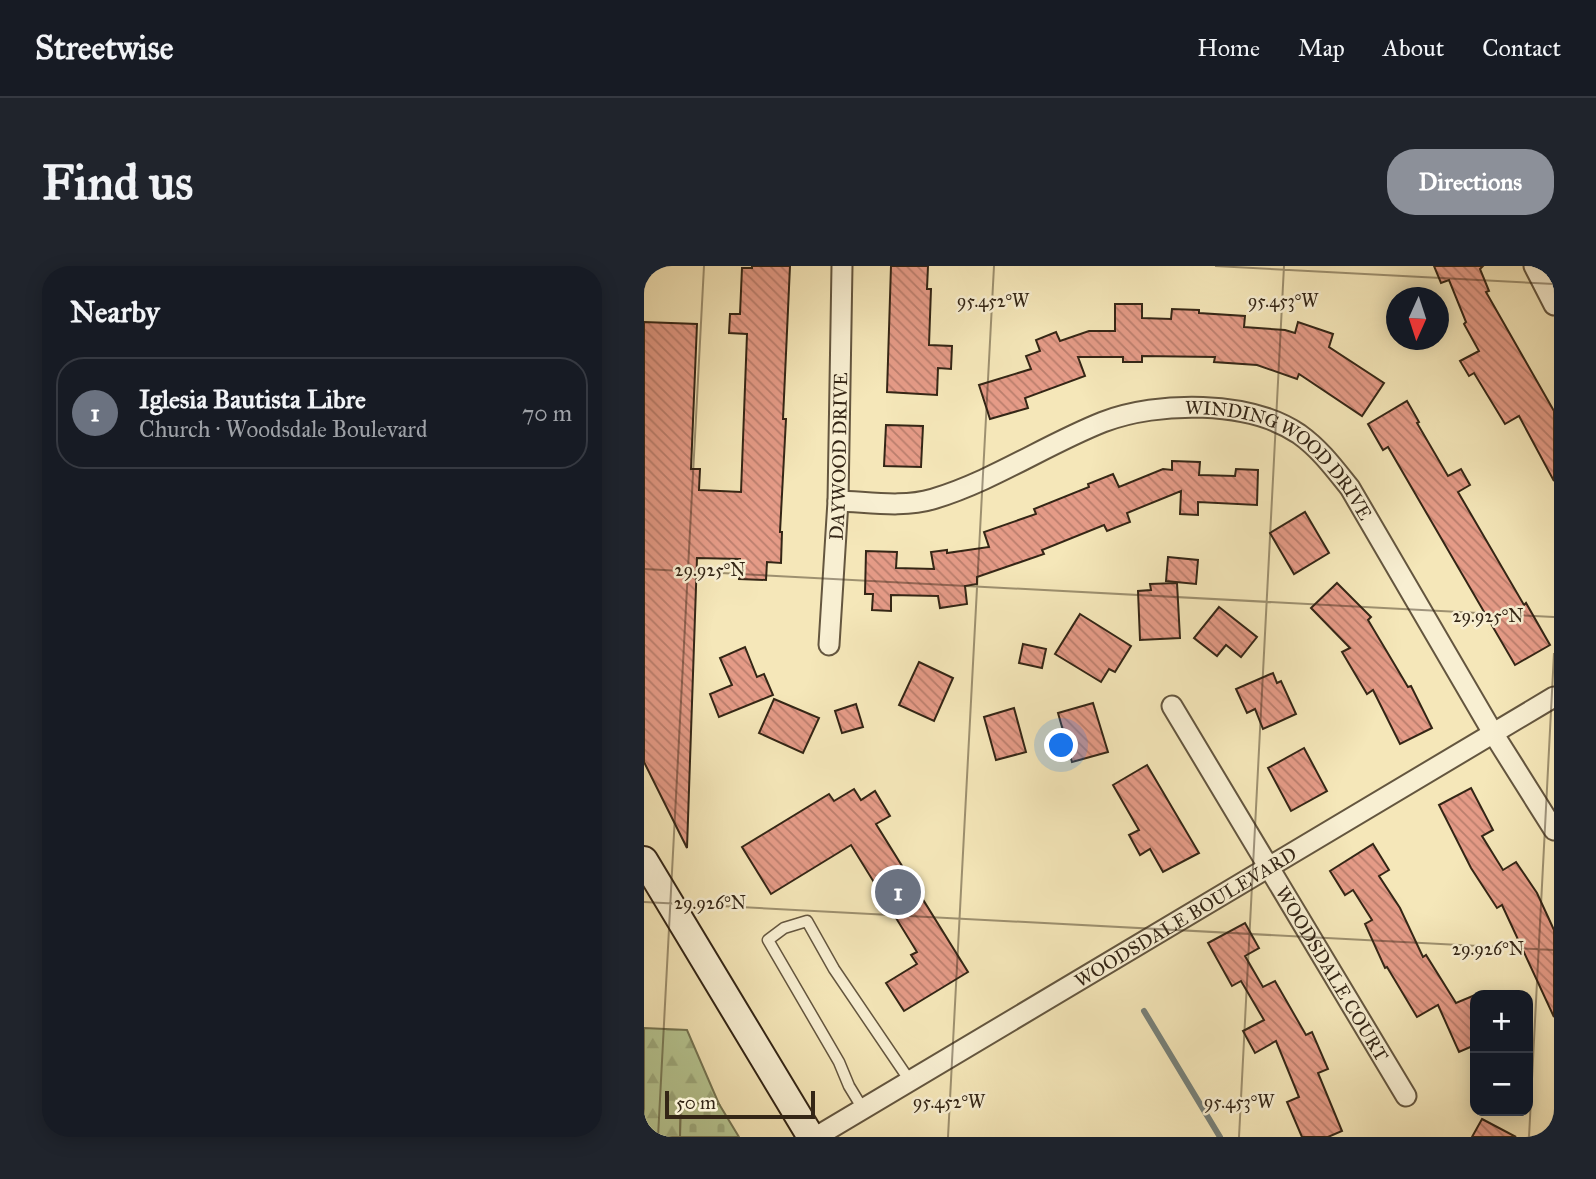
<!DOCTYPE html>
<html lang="en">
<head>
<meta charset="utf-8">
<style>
  :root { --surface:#171b24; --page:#20242c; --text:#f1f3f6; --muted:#9ea1a6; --line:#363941; --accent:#8c9099 }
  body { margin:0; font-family:"IM FELL Great Primer",serif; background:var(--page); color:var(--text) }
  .controls { position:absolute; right:21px; bottom:21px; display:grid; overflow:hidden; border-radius:14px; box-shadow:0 4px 18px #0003 }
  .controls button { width:63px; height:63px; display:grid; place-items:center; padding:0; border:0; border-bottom:2px solid var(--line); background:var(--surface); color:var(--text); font:35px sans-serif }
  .compass { position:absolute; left:742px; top:21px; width:63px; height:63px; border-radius:50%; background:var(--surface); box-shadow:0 4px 18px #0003; rotate:183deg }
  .scale { position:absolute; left:21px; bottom:18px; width:150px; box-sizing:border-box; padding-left:7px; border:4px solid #342616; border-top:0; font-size:19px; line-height:24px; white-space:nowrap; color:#342616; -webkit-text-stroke:5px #f8efd2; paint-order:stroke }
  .you { position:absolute; left:418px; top:480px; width:24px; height:24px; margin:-18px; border:5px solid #fff; border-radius:50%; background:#1a73e8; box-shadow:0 0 0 10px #1a73e833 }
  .badge { display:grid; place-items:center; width:46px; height:46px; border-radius:50%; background:var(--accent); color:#fff; font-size:23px; font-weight:700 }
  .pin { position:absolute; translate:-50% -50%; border:4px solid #fff; box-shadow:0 2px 7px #0006 }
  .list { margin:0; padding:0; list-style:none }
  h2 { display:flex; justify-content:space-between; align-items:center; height:91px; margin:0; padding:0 28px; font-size:30px }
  h2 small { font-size:23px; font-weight:400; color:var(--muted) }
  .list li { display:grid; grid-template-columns:46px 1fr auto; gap:21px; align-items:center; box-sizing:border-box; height:112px; margin:0 14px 14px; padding:0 14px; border:2px solid var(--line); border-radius:28px }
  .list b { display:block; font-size:26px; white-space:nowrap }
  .list p { margin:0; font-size:23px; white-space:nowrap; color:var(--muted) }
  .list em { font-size:23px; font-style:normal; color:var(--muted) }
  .map { position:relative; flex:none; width:910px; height:871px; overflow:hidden; border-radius:28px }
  header { display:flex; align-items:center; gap:42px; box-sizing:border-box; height:98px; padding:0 35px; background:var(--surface); border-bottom:2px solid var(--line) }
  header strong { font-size:33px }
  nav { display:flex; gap:38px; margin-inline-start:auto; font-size:24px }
  .intro { display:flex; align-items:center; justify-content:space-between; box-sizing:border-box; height:168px; padding:0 42px }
  h1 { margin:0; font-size:49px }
  .button { padding:18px 32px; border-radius:28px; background:var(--accent); color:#fff; font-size:24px; font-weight:700 }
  main { display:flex; gap:42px; padding:0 42px }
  aside { flex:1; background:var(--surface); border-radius:28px; box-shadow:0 4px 18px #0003 }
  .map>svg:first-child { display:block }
</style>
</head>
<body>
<header>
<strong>Streetwise</strong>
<nav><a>Home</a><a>Map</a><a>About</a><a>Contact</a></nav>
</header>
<div class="intro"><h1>Find us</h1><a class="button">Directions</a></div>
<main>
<aside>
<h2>Nearby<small></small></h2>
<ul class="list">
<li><span class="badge" style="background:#6b7280">1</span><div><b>Iglesia Bautista Libre</b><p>Church · Woodsdale Boulevard</p></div><em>70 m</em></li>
</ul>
</aside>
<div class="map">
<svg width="910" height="871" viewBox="0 0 910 871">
  <defs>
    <pattern id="forest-firs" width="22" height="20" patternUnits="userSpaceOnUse" patternTransform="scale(1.75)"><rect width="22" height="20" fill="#b7c793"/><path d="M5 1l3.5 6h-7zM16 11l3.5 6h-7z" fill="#9eab7e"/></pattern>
    <pattern id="cemetery-stones" width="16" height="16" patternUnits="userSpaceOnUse" patternTransform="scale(1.75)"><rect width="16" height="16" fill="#b7c793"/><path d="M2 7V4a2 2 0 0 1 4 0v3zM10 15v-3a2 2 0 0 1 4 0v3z" fill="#9eab7e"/></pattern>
    <pattern id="building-back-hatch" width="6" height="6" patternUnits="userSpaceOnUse" patternTransform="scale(1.75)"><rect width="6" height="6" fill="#e59b87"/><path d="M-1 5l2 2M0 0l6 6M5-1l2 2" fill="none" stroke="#ba7e6d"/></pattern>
  </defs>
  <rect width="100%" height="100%" fill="#f5e7b9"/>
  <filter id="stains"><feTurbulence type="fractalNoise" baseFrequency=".00286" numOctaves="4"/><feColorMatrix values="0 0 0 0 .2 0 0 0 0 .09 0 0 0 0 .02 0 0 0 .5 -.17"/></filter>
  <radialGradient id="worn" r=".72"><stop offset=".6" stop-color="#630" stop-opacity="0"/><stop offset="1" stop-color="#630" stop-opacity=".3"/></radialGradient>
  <!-- forest -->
  <path fill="url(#forest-firs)" stroke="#767654" stroke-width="2" d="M0,762L43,764L75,838L37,837L36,871H0Z"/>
  <!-- cemetery -->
  <path fill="url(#cemetery-stones)" stroke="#767654" stroke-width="2" d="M37,837L75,838L95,871H36Z"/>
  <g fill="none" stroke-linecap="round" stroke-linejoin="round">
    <!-- stream -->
    <path stroke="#768079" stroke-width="6" d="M500,745L576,871"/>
  </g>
  <!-- building -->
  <g fill="url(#building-back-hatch)" stroke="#342616" stroke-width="2">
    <path d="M108,0H146L139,153H142L136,266H138L137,297L123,296L122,314L95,313L96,293L53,292L43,582L0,496V56L53,58L47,203H56L55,224L97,226L103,68L85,67L86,48H96L98,2H108Z"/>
    <path d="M247,0H284L283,23H287L285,79L308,80L307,103L294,102L293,129L243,126Z"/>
    <path d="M790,0H839L836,3L845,25L842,26L910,145V215L875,150L861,158L830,107L825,110L816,95L835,85L820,58L822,56L805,14L797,17Z"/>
    <path d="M471,38H498V52L527,53L528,43L555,44V47L601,50L600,61L641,64L651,67L654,56L689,68L685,81L740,117L718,150L655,108L653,113L613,99L570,96L571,91L498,90V96H479V91H434L441,110L381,132L384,142L346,153L335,119L387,103L382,90L396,85L392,74L412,66L416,75L445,65H471Z"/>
    <path d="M763,135L775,156L773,157L804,210L817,203L826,219L814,226L880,339L882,337L906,379L871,399L744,181L739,184L724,158Z"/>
    <path d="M242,159L279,160L277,201L240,200Z"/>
    <path d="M528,195L556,196L555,209L591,210L592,203L614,204L613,239L554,236V249L536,248L537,225L483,247L486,256L463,265L460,259L398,284L400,288L333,311V318L321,320L323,338L296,342L294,330L247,329V345L228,344L229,328H221L222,285L253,286L252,302L290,303L287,286L303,284V287L345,281L340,266L392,248L390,243L445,221L444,218L469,208L475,221L519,203L528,204Z"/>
    <path d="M661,246L685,287L650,308L626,267Z"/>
    <path d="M524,291L554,294L552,318L522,315Z"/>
    <path d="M533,317L536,372L496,374L494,325L507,324L506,318Z"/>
    <path d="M693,317L727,351L724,354L764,421L767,420L788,462L756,478L729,424L723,428L698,386L706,382L667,342Z"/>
    <path d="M575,341L613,371L597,391L582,379L573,390L550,372Z"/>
    <path d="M436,348L487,380L471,406L465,403L457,416L411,388Z"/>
    <path d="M379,378L402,383L398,402L375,397Z"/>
    <path d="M101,381L113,411L120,408L129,429L75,451L66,428L88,419L76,392Z"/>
    <path d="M275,396L309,412L290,455L255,439Z"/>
    <path d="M629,407L633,417L637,415L652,448L619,463L611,443L603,447L592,423Z"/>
    <path d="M130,433L175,452L159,487L115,467Z"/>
    <path d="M449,437L464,486L428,496L414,447Z"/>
    <path d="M212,438L219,461L198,467L191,445Z"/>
    <path d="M370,442L382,486L352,494L340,451Z"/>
    <path d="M660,482L683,525L647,545L624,502Z"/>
    <path d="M503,499L555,587L519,606L506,583L496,589L485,569L495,564L469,519Z"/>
    <path d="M827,522L849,564L838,570L859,604L872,596L893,627L910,664V751L858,639L853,642L827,602L795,539Z"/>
    <path d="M210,523L217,534L231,525L246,550L232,558L324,706L260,745L242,717L273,698L267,689L273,686L207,579L127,628L98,581L185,528L190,535Z"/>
    <path d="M729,578L745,604L735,610L756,642L779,691L782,689L812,737L831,729V779L815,786L794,739L773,751L743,701L741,702L721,658L728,654L709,624L701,629L686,605Z"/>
    <path d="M601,657L615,682L601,690L619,721L631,715L662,769L668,766L684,803L674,807L698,865L684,871H658L643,836L655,831L632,775L611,787L599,765L620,754L597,715L588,720L564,677Z"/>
    <path d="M838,853L872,871H828Z"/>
  </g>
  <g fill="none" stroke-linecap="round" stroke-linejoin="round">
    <!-- lane casing -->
    <g stroke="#64563f" stroke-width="13">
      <path id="lane" d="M219,843L205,820L195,796L124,674L140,662L163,655L190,703L266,815"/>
    </g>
    <!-- street casing -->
    <g stroke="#64563f" stroke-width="23">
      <g id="street">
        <path d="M890,0L910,39"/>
        <path id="s1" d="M194,235C225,236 259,242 289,233C349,215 401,179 459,156C514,135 605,134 655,168C676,183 690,202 706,222L849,467L910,564"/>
        <path id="s2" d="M185,379L194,235L198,0"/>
        <path id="s3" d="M528,440L762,830"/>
        <path id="s4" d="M172,871L910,431"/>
      </g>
    </g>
    <!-- secondary casing -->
    <g stroke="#342616" stroke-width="30">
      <path id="secondary" d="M0,594L167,871"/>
    </g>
    <!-- lane -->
    <use href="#lane" stroke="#f8efd2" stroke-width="10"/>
    <!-- street -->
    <use href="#street" stroke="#f8efd2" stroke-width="19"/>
    <!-- secondary -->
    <use href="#secondary" stroke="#f8efd2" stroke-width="26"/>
  </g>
  <!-- ticks -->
  <path fill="none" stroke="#342616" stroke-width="2" stroke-opacity="0.45" d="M571,0L910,18M0,303L910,351M0,636L910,684M14,871L60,0M304,871L350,0M595,871L640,0M885,871L910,387"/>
  <g text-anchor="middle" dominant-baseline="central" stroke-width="5" stroke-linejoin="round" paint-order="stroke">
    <!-- street labels -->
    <g font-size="19" fill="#342616" stroke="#f8efd2">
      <text stroke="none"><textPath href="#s2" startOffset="189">DAYWOOD DRIVE</textPath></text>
      <text stroke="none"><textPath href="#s1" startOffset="480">WINDING WOOD DRIVE</textPath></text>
      <text stroke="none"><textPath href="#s4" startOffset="430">WOODSDALE BOULEVARD</textPath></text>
      <text stroke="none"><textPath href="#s3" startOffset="312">WOODSDALE COURT</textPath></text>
    </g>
  </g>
  <g font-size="18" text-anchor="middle" fill="#342616" stroke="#f8efd2" stroke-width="5" stroke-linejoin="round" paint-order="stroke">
    <text x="349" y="41">95.452°W</text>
    <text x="639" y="41">95.453°W</text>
    <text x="66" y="310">29.925°N</text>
    <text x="844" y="356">29.925°N</text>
    <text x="66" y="643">29.926°N</text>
    <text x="844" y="689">29.926°N</text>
    <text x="305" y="842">95.452°W</text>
    <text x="595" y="842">95.453°W</text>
  </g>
  <rect width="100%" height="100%" filter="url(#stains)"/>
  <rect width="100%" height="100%" fill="url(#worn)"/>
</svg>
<div class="controls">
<button>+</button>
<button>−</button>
</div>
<svg class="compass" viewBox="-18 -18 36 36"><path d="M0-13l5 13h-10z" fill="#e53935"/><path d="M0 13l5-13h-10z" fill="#9ea1a6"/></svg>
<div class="scale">50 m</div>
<div class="you"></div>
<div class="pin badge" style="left:254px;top:626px;background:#6b7280">1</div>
</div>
</main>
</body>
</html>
